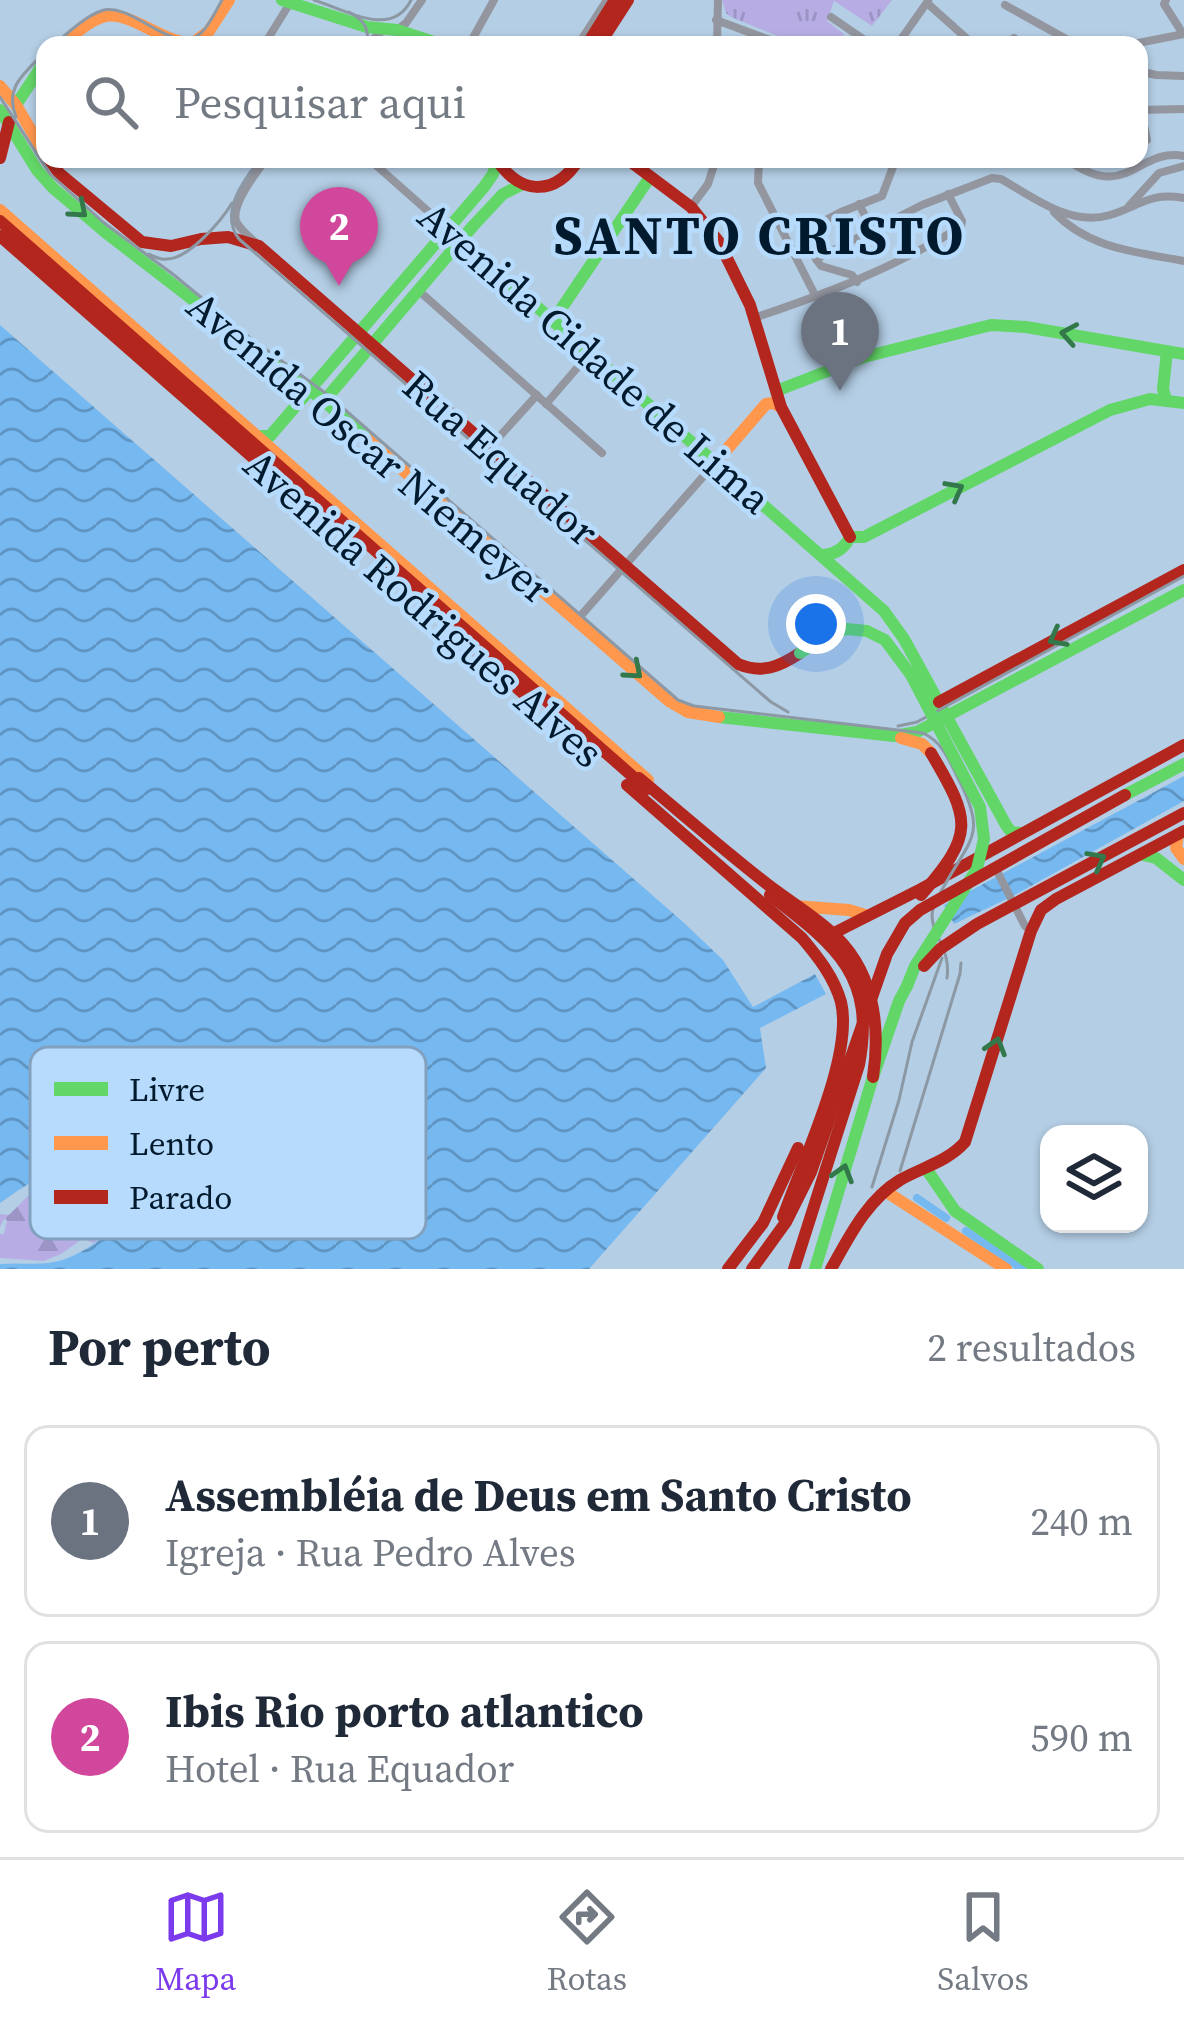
<!DOCTYPE html>
<html lang="pt">
<head>
<meta charset="utf-8">
<style>
  :root { --surface:#fff; --page:#f2f2f3; --text:#1f2937; --muted:#747a83; --line:#e0e1e3; --accent:#7c3aed }
  body { margin:0; font-family:"Source Serif 4",serif; background:var(--page); color:var(--text) }
  .controls { position:absolute; right:36px; bottom:36px; display:grid; overflow:hidden; border-radius:24px; box-shadow:0 3px 9px #0004 }
  .controls button { width:108px; height:108px; display:grid; place-items:center; padding:0; border:0; border-bottom:3px solid var(--line); background:var(--surface); color:var(--text); font:60px sans-serif }
  .you { position:absolute; left:816px; top:624px; width:42px; height:42px; margin:-30px; border:9px solid #fff; border-radius:50%; background:#1a73e8; box-shadow:0 0 0 18px #1a73e833 }
  .badge { display:grid; place-items:center; width:78px; height:78px; border-radius:50%; background:var(--accent); color:#fff; font-size:39px; font-weight:700 }
  .pin { position:absolute; translate:-50% -99px; filter:drop-shadow(0 3px 6px #0008) }
  .pin::after { content:''; position:absolute; top:63px; width:42px; height:36px; background:inherit; clip-path:polygon(0 0,100% 0,50% 100%) }
  .list { margin:0; padding:0; list-style:none }
  h2 { display:flex; justify-content:space-between; align-items:center; height:156px; margin:0; padding:0 48px; font-size:51px }
  h2 small { font-size:39px; font-weight:400; color:var(--muted) }
  .list li { display:grid; grid-template-columns:78px 1fr auto; gap:36px; align-items:center; box-sizing:border-box; height:192px; margin:0 24px 24px; padding:0 24px; border:3px solid var(--line); border-radius:24px }
  .list b { display:block; font-size:45px; white-space:nowrap }
  .list p { margin:0; font-size:39px; white-space:nowrap; color:var(--muted) }
  .list em { font-size:39px; font-style:normal; color:var(--muted) }
  .icon { flex:none; width:66px; height:66px; fill:none; stroke:currentColor; stroke-width:2; stroke-linecap:round; stroke-linejoin:round }
  .map { position:relative; flex:none; width:1184px; height:1269px; overflow:hidden }
  .search { position:absolute; background:var(--surface); box-shadow:0 3px 9px #0004; left:36px; right:36px; top:36px; height:132px; display:flex; align-items:center; gap:30px; box-sizing:border-box; padding:0 42px; border-radius:24px; color:var(--muted); font-size:45px }
  .sheet { height:588px; background:var(--surface) }
  nav { display:flex; justify-content:space-around; align-items:center; box-sizing:border-box; height:168px; border-top:3px solid var(--line); background:var(--surface); font-size:33px; color:var(--muted) }
  nav a { display:grid; justify-items:center; gap:6px }
  nav .on { color:var(--accent) }
  .map>svg:first-child { display:block }
</style>
</head>
<body>
<div class="map">
<svg width="1184" height="1269" viewBox="0 0 1184 1269">
  <defs>
    <pattern id="grass-tufts" width="24" height="20" patternUnits="userSpaceOnUse" patternTransform="scale(3)"><rect width="24" height="20" fill="#b7ade4"/><path d="M3 7l-1-3M5 7V3M7 7l1-3M15 17l-1-3M17 17v-4M19 17l1-3" fill="none" stroke="#9c94c4"/></pattern>
    <pattern id="forest-firs" width="22" height="20" patternUnits="userSpaceOnUse" patternTransform="scale(3)"><rect width="22" height="20" fill="#b7ade4"/><path d="M5 1l3.5 6h-7zM16 11l3.5 6h-7z" fill="#9c94c4"/></pattern>
    <pattern id="water-waves" width="16" height="10" patternUnits="userSpaceOnUse" patternTransform="scale(3)"><rect width="16" height="10" fill="#76b8f0"/><path d="M0 5q4-4 8 0t8 0" fill="none" stroke="#5f95c3"/></pattern>
  </defs>
  <rect width="100%" height="100%" fill="#b4cee5"/>
  <!-- grass -->
  <path fill="url(#grass-tufts)" d="M722,0H892L872,26L834,1L827,21L844,34L837,45H800L731,17L726,13Z"/>
  <!-- forest -->
  <path fill="url(#forest-firs)" d="M96,1174L116,1179L117,1189L103,1220L109,1231L94,1243L82,1239L61,1254L44,1261L0,1258V1234H4L7,1220L4,1219L0,1227V1214L9,1215L33,1191L50,1181L56,1183Z"/>
  <!-- water -->
  <g fill="url(#water-waves)">
    <path d="M0,325L683,922L723,960L753,1007L815,974L826,994L760,1028L766,1068L589,1269H0V1264C20,1262 40,1266 59,1261C94,1251 149,1209 125,1170C79,1149 37,1177 0,1203Z"/>
    <path d="M1184,776V801L1013,896L954,924L944,905Z"/>
  </g>
  <g fill="none" stroke-linecap="round" stroke-linejoin="round">
    <!-- canal -->
    <g stroke="#76b8f0" stroke-width="8">
      <path d="M917,1198L946,1218"/>
      <path d="M966,1231L1022,1269"/>
    </g>
    <!-- street -->
    <g stroke="#93969f" stroke-width="8">
      <path d="M1166,0L1164,4L1183,34"/>
      <path d="M927,3L974,45"/>
      <path d="M1005,5L1077,45"/>
      <path d="M831,17L872,45"/>
      <path d="M716,20L784,45"/>
      <path d="M397,30L406,23L422,0"/>
      <path d="M1014,38L1015,45"/>
      <path d="M264,45L290,3"/>
      <path d="M367,45L383,30"/>
      <path d="M469,45L494,0"/>
      <path d="M578,45L607,0"/>
      <path d="M717,45L718,0"/>
      <path d="M897,45L928,1"/>
      <path d="M1128,45L1184,34"/>
      <path d="M1139,71L1156,75L1184,76"/>
      <path d="M1139,110L1184,109"/>
      <path d="M1139,144L1147,140L1141,110"/>
      <path d="M369,159L447,228"/>
      <path d="M759,159L758,183L816,297"/>
      <path d="M805,159H820"/>
      <path d="M1066,159C1128,204 1137,147 1184,156"/>
      <path d="M859,204L873,231"/>
      <path d="M1129,206L1159,173L1184,166"/>
      <path d="M691,207L708,184L716,159"/>
      <path d="M1054,212C1089,249 1137,252 1184,261"/>
      <path d="M256,243C250,237 239,229 236,221C231,204 257,172 266,159"/>
      <path d="M816,259L922,205L992,178L1001,179C1033,197 1070,227 1110,215C1140,206 1149,192 1184,198"/>
      <path d="M816,259L805,231L841,212L882,196L896,159"/>
      <path d="M816,259L821,266L852,275L857,282"/>
      <path d="M419,291L602,453"/>
      <path d="M754,318C831,292 891,269 961,227L962,221L948,194"/>
      <path d="M546,404L590,353"/>
      <path d="M490,447L537,395"/>
      <path d="M577,620L716,462"/>
      <path d="M996,869L1025,926L1031,931"/>
    </g>
    <!-- fast -->
    <g stroke="#63d668" stroke-width="12">
      <path d="M282,0L367,27L397,30L443,45"/>
      <path d="M16,105L45,61"/>
      <path d="M0,110L37,170L53,188L105,232L324,401L367,439"/>
      <path d="M455,235L884,611L904,639L1006,825L1011,832L1021,833"/>
      <path d="M553,321L650,177"/>
      <path d="M776,391L864,357L991,325L1026,327L1184,354"/>
      <path d="M1166,400L1163,389L1167,351"/>
      <path d="M324,401L473,226L503,194L521,185"/>
      <path d="M258,436H270L484,187L493,174L497,161"/>
      <path d="M821,555C835,555 844,549 850,537H864L1110,410L1150,399L1184,403"/>
      <path d="M719,717L894,736L917,732L1184,590"/>
      <path d="M1125,795L1184,764"/>
      <path d="M1143,855L1156,858L1184,880"/>
      <path d="M927,1170L955,1211L1038,1269"/>
      <path d="M815,1269L873,1077L899,1001L907,986"/>
    </g>
    <!-- slow -->
    <g stroke="#ff974d" stroke-width="12">
      <path d="M62,45C74,35 87,22 102,17C129,8 162,44 193,43L209,31L229,0"/>
      <path d="M0,86L16,105L45,154"/>
      <path d="M0,210L648,780"/>
      <path d="M367,439L669,701L688,712L719,717"/>
      <path d="M716,462L766,404L773,403L781,407"/>
      <path d="M901,738L922,744L931,753"/>
      <path d="M1178,834L1176,848L1184,859"/>
      <path d="M795,906L849,910L865,915"/>
      <path d="M885,1191L1006,1269"/>
    </g>
    <!-- jam -->
    <g stroke="#b3261e" stroke-width="12">
      <path d="M587,45L615,0"/>
      <path d="M599,45L628,0"/>
      <path d="M0,158L9,122"/>
      <path d="M49,159L59,173L142,242L171,246L201,239L228,237L259,246L738,664C762,674 779,667 800,653"/>
      <path d="M627,159L691,207L719,242L750,305L781,407L850,537"/>
      <path d="M497,160C521,196 556,196 579,159"/>
      <path d="M0,221L647,789"/>
      <path d="M0,236L275,477"/>
      <path d="M474,650L533,702"/>
      <path d="M939,702L1184,570"/>
      <path d="M627,785L802,938C818,957 834,977 841,1002C854,1056 802,1162 783,1217"/>
      <path d="M770,895C836,946 876,975 859,1065L794,1269"/>
      <path d="M832,934L921,889L1184,745"/>
      <path d="M728,1269L763,1223L798,1148"/>
      <path d="M831,1269C849,1237 867,1200 900,1180C923,1167 947,1162 965,1142L1031,931L1041,910L1056,899L1184,831"/>
    </g>
    <!-- tram -->
    <g stroke="#8c98a4" stroke-width="3">
      <path d="M314,0C346,10 392,39 411,0"/>
      <path d="M349,12C363,19 371,29 366,45"/>
      <path d="M53,45C67,34 84,17 101,11C132,0 173,58 201,33C210,25 216,10 222,0"/>
      <path d="M0,97L50,174L103,222L174,275L249,337L328,395L678,700L694,706L923,733C942,742 948,758 957,776C988,835 971,837 943,888C939,896 932,906 932,915C932,937 951,948 947,978"/>
      <path d="M16,117C4,86 25,73 45,52"/>
      <path d="M260,159C243,181 219,213 239,239L771,702L788,712"/>
      <path d="M149,254C155,257 160,260 167,259C189,259 222,220 232,203"/>
      <path d="M898,726L917,722L1184,576"/>
      <path d="M900,1171L960,974L961,963"/>
      <path d="M872,1187L899,1100L912,1042L942,958"/>
    </g>
    <!-- fast-bridge -->
    <path stroke="#63d668" stroke-width="12" d="M800,653L830,634L847,629L867,631L885,640L911,675L980,807L984,839L977,869L915,966L907,986"/>
    <!-- jam-bridge -->
    <g stroke="#b3261e" stroke-width="12">
      <path d="M639,778C680,812 720,847 762,880C784,898 809,912 830,931C873,968 881,1023 873,1077"/>
      <path d="M921,895C974,834 972,822 931,753"/>
      <path d="M924,966L940,949L977,924L1184,813"/>
      <path d="M752,1269L786,1222L811,1172L887,954L905,923L920,910L1125,795"/>
    </g>
  </g>
  <!-- one-way arrows -->
  <defs><path id="oneway-chevron" d="M-2-3.5L2.5 0L-2 3.5" fill="none" stroke-width="1.6" stroke-linecap="round" stroke-linejoin="round" transform="scale(3)"/></defs>
  <g stroke="#32784b">
    <use href="#oneway-chevron" transform="translate(79 210) rotate(41)"/>
    <use href="#oneway-chevron" transform="translate(1069 334) rotate(-170)"/>
    <use href="#oneway-chevron" transform="translate(955 490) rotate(-28)"/>
    <use href="#oneway-chevron" transform="translate(1057 638) rotate(152)"/>
    <use href="#oneway-chevron" transform="translate(634 671) rotate(41)"/>
    <use href="#oneway-chevron" transform="translate(1097 860) rotate(-28)"/>
    <use href="#oneway-chevron" transform="translate(996 1046) rotate(-73)"/>
    <use href="#oneway-chevron" transform="translate(843 1173) rotate(-73)"/>
  </g>
  <g text-anchor="middle" dominant-baseline="central" stroke-width="9" stroke-linejoin="round" paint-order="stroke">
    <!-- street labels -->
    <g font-size="42" fill="#021a2e" stroke="#b7dbfc">
      <text transform="translate(595 357) rotate(41)">Avenida Cidade de Lima</text>
      <text transform="translate(370 447) rotate(40)">Avenida Oscar Niemeyer</text>
      <text transform="translate(501 458) rotate(41)">Rua Equador</text>
      <text transform="translate(424 608) rotate(41)">Avenida Rodrigues Alves</text>
    </g>
    <!-- district labels -->
    <g font-size="54" font-weight="bold" letter-spacing="3" fill="#021a2e" stroke="#b7dbfc">
      <text x="760" y="235">SANTO CRISTO</text>
    </g>
  </g>
  <!-- legend -->
  <rect x="30" y="1047" width="396" height="192" rx="18" fill="#b7dbfc" stroke="#81a1be" stroke-width="3"/>
  <rect x="54" y="1082" width="54" height="14" fill="#63d668"/>
  <rect x="54" y="1136" width="54" height="14" fill="#ff974d"/>
  <rect x="54" y="1190" width="54" height="14" fill="#b3261e"/>
  <g font-size="33" fill="#021a2e">
    <text x="129" y="1101">Livre</text>
    <text x="129" y="1155">Lento</text>
    <text x="129" y="1209">Parado</text>
  </g>
</svg>
<div class="controls">
<button><svg class="icon" aria-label="layers" viewBox="0 0 24 24"><path d="M12 4l9 5-9 5-9-5zM3 14l9 5 9-5"/></svg></button>
</div>
<div class="you"></div>
<div class="pin badge" style="left:840px;top:391px;background:#6b7280">1</div>
<div class="pin badge" style="left:339px;top:286px;background:#d1479c">2</div>
<div class="search"><svg class="icon" aria-label="search" viewBox="0 0 24 24"><circle cx="10" cy="10" r="6"/><path d="M15 15l6 6"/></svg>Pesquisar aqui</div>
</div>
<section class="sheet">
<h2>Por perto<small>2 resultados</small></h2>
<ul class="list">
<li><span class="badge" style="background:#6b7280">1</span><div><b>Assembléia de Deus em Santo Cristo</b><p>Igreja · Rua Pedro Alves</p></div><em>240 m</em></li>
<li><span class="badge" style="background:#d1479c">2</span><div><b>Ibis Rio porto atlantico</b><p>Hotel · Rua Equador</p></div><em>590 m</em></li>
</ul>
</section>
<nav>
<a class="on"><svg class="icon" aria-label="map" viewBox="0 0 24 24"><path d="M3 6l6-2 6 2 6-2v14l-6 2-6-2-6 2zM9 4v14M15 6v14"/></svg>Mapa</a>
<a><svg class="icon" aria-label="directions" viewBox="0 0 24 24"><path d="M12 3l9 9-9 9-9-9zM9 14v-3h6M13 9l2 2-2 2"/></svg>Rotas</a>
<a><svg class="icon" aria-label="saved" viewBox="0 0 24 24"><path d="M7 4h10v16l-5-4-5 4z"/></svg>Salvos</a>
</nav>
</body>
</html>
